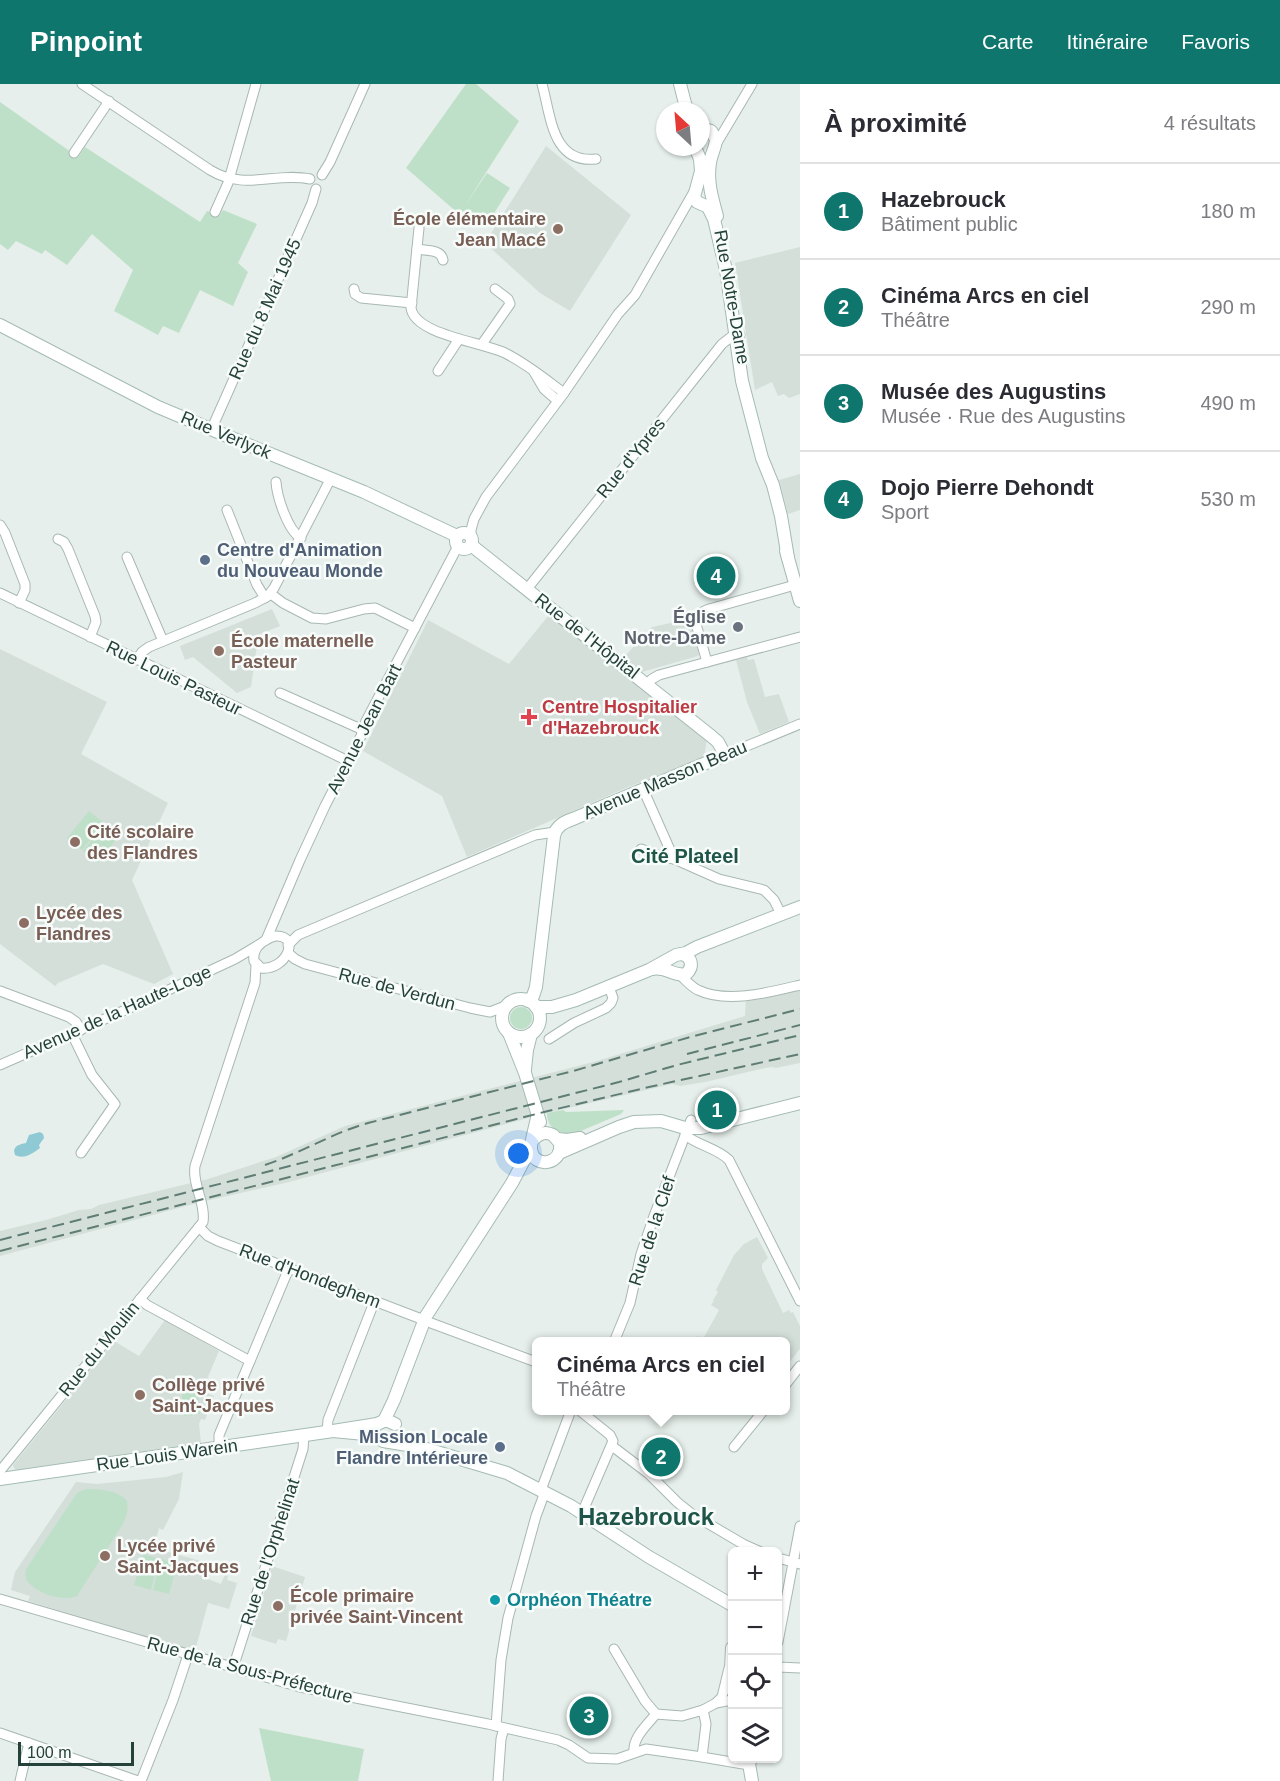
<!DOCTYPE html>
<html lang="fr">
<head>
<meta charset="utf-8">
<style>
  :root { --surface:#fff; --page:#f2f2f3; --text:#2b2b33; --muted:#7c7c81; --line:#e1e1e2; --accent:#0f766e }
  body { margin:0; font-family:Helvetica,sans-serif; background:var(--page); color:var(--text) }
  .controls { position:absolute; right:18px; bottom:18px; display:grid; overflow:hidden; border-radius:9px; box-shadow:0 2px 4px #0004 }
  .controls button { width:54px; height:54px; display:grid; place-items:center; padding:0; border:0; border-bottom:2px solid var(--line); background:var(--surface); color:var(--text); font:30px sans-serif }
  .compass { position:absolute; left:656px; top:18px; width:54px; height:54px; border-radius:50%; background:var(--surface); box-shadow:0 2px 4px #0004; rotate:334deg }
  .scale { position:absolute; left:18px; bottom:15px; width:116px; box-sizing:border-box; padding-left:6px; border:3px solid #24423a; border-top:0; font-size:16px; line-height:21px; white-space:nowrap; color:#24423a; -webkit-text-stroke:4px #f7fbf9; paint-order:stroke }
  .you { position:absolute; left:519px; top:1070px; width:21px; height:21px; margin:-15px; border:4px solid #fff; border-radius:50%; background:#1a73e8; box-shadow:0 0 0 9px #1a73e833 }
  .badge { display:grid; place-items:center; width:39px; height:39px; border-radius:50%; background:var(--accent); color:#fff; font-size:20px; font-weight:700 }
  .pin { position:absolute; translate:-50% -50%; border:3px solid #fff; box-shadow:0 2px 6px #0006 }
  .popup { position:absolute; left:532px; top:1253px; width:258px; height:78px; box-sizing:border-box; display:grid; place-content:center; border-radius:9px; background:var(--surface); filter:drop-shadow(0 2px 4px #0005); font-size:20px; white-space:nowrap; color:var(--muted) }
  .popup b { font-size:22px; color:var(--text) }
  .popup::after { content:''; position:absolute; left:50%; top:100%; margin-left:-12px; border:12px solid transparent; border-top-color:var(--surface) }
  .list { margin:0; padding:0; list-style:none }
  h2 { display:flex; justify-content:space-between; align-items:center; height:78px; margin:0; padding:0 24px; font-size:26px }
  h2 small { font-size:20px; font-weight:400; color:var(--muted) }
  .list li { display:grid; grid-template-columns:39px 1fr auto; gap:18px; align-items:center; box-sizing:border-box; height:96px; padding:0 24px; border-top:2px solid var(--line) }
  .list b { display:block; font-size:22px; white-space:nowrap }
  .list p { margin:0; font-size:20px; white-space:nowrap; color:var(--muted) }
  .list em { font-size:20px; font-style:normal; color:var(--muted) }
  .icon { flex:none; width:33px; height:33px; fill:none; stroke:currentColor; stroke-width:2; stroke-linecap:round; stroke-linejoin:round }
  .map { position:relative; flex:none; width:800px; height:1697px; overflow:hidden }
  header { display:flex; align-items:center; gap:36px; box-sizing:border-box; height:84px; padding:0 30px; background:var(--accent); color:#fff }
  header strong { font-size:28px }
  nav { display:flex; gap:33px; margin-inline-start:auto; font-size:21px }
  main { display:flex }
  aside { flex:1; background:var(--surface) }
  .map>svg:first-child { display:block }
</style>
</head>
<body>
<header>
<strong>Pinpoint</strong>
<nav><a>Carte</a><a>Itinéraire</a><a>Favoris</a></nav>
</header>
<main>
<div class="map">
<svg width="800" height="1697" viewBox="0 0 800 1697">
  <rect width="100%" height="100%" fill="#e6efeb"/>
  <!-- built -->
  <g fill="#d4dfda">
    <path d="M546,62L631,131L570,227L540,209L485,159Z"/>
    <path d="M800,163V310L789,314L784,310L778,312L772,298L755,306L735,179Z"/>
    <path d="M800,390V426L788,430L779,396Z"/>
    <path d="M272,525L280,542L260,550L258,554L251,603L237,609L193,573L185,576L180,562Z"/>
    <path d="M549,531L707,655L704,673L626,704L467,773L442,712L363,667L428,536L509,580Z"/>
    <path d="M689,535L699,570L698,572L642,588L624,573L652,543Z"/>
    <path d="M0,565L107,618L81,670L168,719L132,796L173,890L154,900L103,880L58,899L55,902L0,860Z"/>
    <path d="M747,573L748,576L754,575L765,613L779,610L789,638L760,650L747,618L736,576Z"/>
    <path d="M800,905V979L776,984L772,983L765,984L705,998L680,1002L672,1000L547,1029L285,1099L201,1118L0,1172V1147L46,1136L79,1126L91,1125L99,1121L208,1095L276,1073L345,1042L597,977L745,932L746,915L763,914Z"/>
    <path d="M757,1153L768,1174L762,1180V1185L783,1229L789,1226L791,1229L793,1228L800,1242V1265L786,1282V1258L694,1257L697,1252L703,1255L719,1226L711,1221L714,1217L713,1216L718,1208L716,1206L734,1171L744,1160Z"/>
    <path d="M165,1236L219,1267L202,1307L214,1312L205,1336L201,1335L199,1340L201,1359L16,1386L14,1384L13,1381L114,1257L139,1272Z"/>
    <path d="M183,1388L179,1415L163,1446L159,1444L154,1464L215,1481L208,1495L221,1500L225,1491L228,1492L227,1496L237,1499L229,1525L208,1519L195,1567L28,1517L30,1512L11,1506L15,1488L76,1398L97,1400L166,1393Z"/>
    <path d="M272,1482L305,1493L286,1557L278,1555L276,1560L251,1552Z"/>
  </g>
  <!-- green -->
  <g fill="#bfe0c8">
    <path d="M466,0H476L519,37L466,120L487,89L510,104L486,142L463,127L460,131L406,84Z"/>
    <path d="M0,18L78,73L85,63L200,138L207,127L219,132L223,126L257,140L238,179L248,188L233,222L200,206L179,249L163,242L158,251L114,227L133,186L92,150L67,181L45,166L42,170L16,157L8,166L0,160Z"/>
    <path d="M89,727L104,739L82,766L67,754Z"/>
    <path d="M105,740L119,752L98,779L83,767Z"/>
    <circle cx="521" cy="934" r="11"/>
    <path d="M563,1026L566,1028L624,1026L621,1030L576,1049C562,1051 547,1046 547,1029Z"/>
    <path d="M197,1300L200,1330L184,1332L181,1302Z"/>
    <path d="M86,1405C100,1405 118,1406 127,1417C129,1426 126,1435 121,1443L77,1512C63,1518 38,1510 28,1498C25,1494 25,1490 26,1485L77,1409Z"/>
    <path d="M143,1470L159,1475L151,1506L134,1501Z"/>
    <path d="M161,1475L177,1480L169,1510L153,1506Z"/>
    <path d="M259,1644L364,1665L358,1697H271Z"/>
  </g>
  <!-- water -->
  <path fill="#8ec9d4" d="M40,1048L43,1050L44,1054L39,1061L40,1064C33,1069 24,1076 15,1071L14,1067C15,1061 21,1060 26,1059L29,1051Z"/>
  <g fill="none" stroke-linecap="round" stroke-linejoin="round">
    <!-- street casing -->
    <g stroke="#a8b8b2" stroke-width="11">
      <g id="street">
        <path d="M82,0L210,86C245,107 274,88 310,95"/>
        <path d="M542,0C551,32 552,80 596,75"/>
        <path d="M715,62L752,0"/>
        <path d="M74,69L109,17"/>
        <path d="M322,91L330,78L365,0"/>
        <path d="M215,128L228,99L256,0"/>
        <path d="M419,144L411,224C415,251 483,258 505,269C527,280 545,295 564,309"/>
        <path d="M417,165C427,167 441,165 443,176"/>
        <path d="M354,205L355,210L361,214L412,219"/>
        <path d="M482,260L510,220L508,215L495,205"/>
        <path d="M438,287L459,255"/>
        <path d="M534,288L544,305L558,317"/>
        <path d="M212,344L312,119L316,105"/>
        <path d="M276,398C277,413 288,447 301,454"/>
        <path d="M227,426L257,501L265,514"/>
        <path d="M0,441L5,449L25,500V506L19,519"/>
        <path d="M471,452V446L474,435L486,413L564,309L618,230L635,211L695,106"/>
        <path d="M58,455L64,458L68,465L95,532L96,538L90,553"/>
        <path d="M127,473L163,557"/>
        <path d="M527,505L722,260L731,253L740,251"/>
        <path d="M0,509L348,677"/>
        <path d="M271,510L283,519L312,534L326,535L364,525L375,524L415,544"/>
        <path d="M136,576L142,568L149,563L255,519L268,512L274,504L331,394"/>
        <path d="M707,578L696,540C696,532 701,528 709,525L795,501"/>
        <path d="M647,600L652,595L659,591L800,553"/>
        <path d="M280,609L363,646"/>
        <path d="M725,671L800,640"/>
        <path d="M643,705L674,775L719,795L764,806L774,816L781,830"/>
        <path d="M641,765L663,773L674,775"/>
        <path d="M275,852C302,851 286,887 261,884L254,877C252,864 263,856 275,852Z"/>
        <path d="M266,856L300,776L325,722L361,652L366,637L458,462"/>
        <path d="M288,861L298,851L535,751L555,748"/>
        <path d="M288,869L295,875L305,880L470,924L490,928L508,921"/>
        <path d="M680,891C686,896 691,903 698,906C727,920 771,908 800,901"/>
        <path d="M0,907L69,933L76,938L81,946"/>
        <path d="M72,950L92,991L115,1020L81,1069"/>
        <path d="M549,955L574,939L606,924L611,919L613,914L609,903"/>
        <path d="M0,981L132,923L235,875L260,860"/>
        <path d="M685,1051C699,1062 717,1064 729,1076L800,1217"/>
        <path d="M199,1143L208,1152L218,1157L424,1236"/>
        <path d="M140,1215L147,1221L250,1277"/>
        <path d="M431,1239L536,1278"/>
        <path d="M614,1258L630,1219L641,1170L654,1132L691,1036"/>
        <path d="M786,1300L800,1282"/>
        <path d="M579,1326L610,1351L613,1357L582,1429"/>
        <path d="M327,1348L328,1336L375,1216"/>
        <path d="M612,1362L649,1390L677,1418L692,1430L743,1460L761,1468"/>
        <path d="M219,1363V1351L289,1184"/>
        <path d="M734,1363L764,1326"/>
        <path d="M0,1387L203,1138C206,1119 192,1101 195,1082L255,899L256,881"/>
        <path d="M541,1406L571,1326"/>
        <path d="M778,1474L800,1480"/>
        <path d="M0,1515L300,1603L488,1640L558,1656L569,1661L588,1674L617,1675L646,1665L702,1673L706,1640L703,1626L682,1632L656,1630C647,1641 632,1654 634,1669"/>
        <path d="M778,1558L800,1442"/>
        <path d="M614,1565L645,1617L656,1630"/>
        <path d="M778,1583L800,1584"/>
        <path d="M233,1584L303,1365L304,1351"/>
        <path d="M716,1619L722,1613L729,1584"/>
        <path d="M703,1626L716,1619L732,1616"/>
        <path d="M496,1642L501,1576L508,1534L536,1432L545,1408"/>
        <path d="M0,1649L138,1697"/>
        <path d="M702,1673L743,1680L749,1679L755,1674"/>
        <path d="M20,1697L29,1659"/>
        <path d="M141,1697L173,1616L188,1571"/>
        <path d="M498,1697L501,1655L504,1644"/>
      </g>
    </g>
    <!-- secondary casing -->
    <g stroke="#a4bbb3" stroke-width="14">
      <g id="secondary">
        <path d="M680,0L687,27"/>
        <path d="M701,44L711,47L716,55C716,63 711,70 710,79C707,97 712,114 717,132"/>
        <path d="M695,63L700,75L701,87L694,113L697,118L708,123L714,135L726,186L742,297L762,374L773,401L781,432L788,474"/>
        <path d="M0,241L158,323L263,367L364,408L457,452"/>
        <circle cx="464" cy="457" r="8"/>
        <path d="M471,461L711,652L718,658L725,671L573,735C564,738 556,742 554,752L536,903L533,912L528,917"/>
        <path d="M786,467L800,517"/>
        <path d="M653,885C667,882 674,893 686,890C694,883 692,873 682,870"/>
        <circle cx="521" cy="934" r="19"/>
        <path d="M536,923H552L576,916L649,886L676,871L686,869L697,863L800,823"/>
        <path d="M509,949L525,989L540,1038"/>
        <path d="M525,985L527,966L531,950"/>
        <path d="M558,1055L567,1056L580,1054"/>
        <path d="M533,1056C539,1049 545,1047 553,1051L560,1059C563,1081 534,1085 531,1066C530,1058 536,1042 537,1033"/>
        <path d="M559,1069L619,1043L634,1038L661,1037L685,1044H701L800,1019"/>
        <path d="M384,1337L394,1316L426,1232L512,1099L531,1063"/>
        <path d="M333,1347L375,1351L383,1357L420,1363L507,1389L571,1422L649,1473L732,1521"/>
        <path d="M0,1395L333,1347L377,1340L386,1336L395,1340"/>
        <path d="M732,1564L731,1585L732,1606"/>
        <path d="M748,1674L752,1697"/>
      </g>
    </g>
    <!-- street -->
    <use href="#street" stroke="#fff" stroke-width="9"/>
    <!-- secondary -->
    <use href="#secondary" stroke="#fff" stroke-width="12"/>
    <!-- rail -->
    <g stroke="#5f7d75" stroke-width="2" stroke-dasharray="12 6" stroke-linecap="butt">
      <path d="M687,970L800,941"/>
      <path d="M265,1081C301,1069 332,1049 368,1039L573,987L694,952L800,925"/>
      <path d="M0,1156L619,998L677,981L800,951"/>
      <path d="M0,1167L544,1028L649,1003L800,970"/>
    </g>
  </g>
  <!-- markers -->
  <g fill="#8d6e63" stroke="#f7fbf9" stroke-width="2">
    <circle cx="558" cy="145" r="6"/>
    <circle cx="219" cy="567" r="6"/>
    <circle cx="75" cy="758" r="6"/>
    <circle cx="24" cy="839" r="6"/>
    <circle cx="140" cy="1311" r="6"/>
    <circle cx="105" cy="1472" r="6"/>
    <circle cx="278" cy="1522" r="6"/>
  </g>
  <g fill="#5c6f8a" stroke="#f7fbf9" stroke-width="2">
    <circle cx="205" cy="476" r="6"/>
    <circle cx="500" cy="1363" r="6"/>
  </g>
  <circle fill="#6b7280" stroke="#f7fbf9" stroke-width="2" cx="738" cy="543" r="6"/>
  <path fill="#e0444e" stroke="#f7fbf9" stroke-width="2" d="M526 624h6v6h6v6h-6v6h-6v-6h-6v-6h6z"/>
  <circle fill="#0f9aa8" stroke="#f7fbf9" stroke-width="2" cx="495" cy="1516" r="6"/>
  <g text-anchor="middle" dominant-baseline="central" stroke-width="5" stroke-linejoin="round" paint-order="stroke">
    <!-- education labels -->
    <g font-size="18" font-weight="bold" fill="#785e54" stroke="#f7fbf9" text-anchor="start">
      <text x="546" y="135" text-anchor="end">École élémentaire<tspan x="546" dy="21">Jean Macé</tspan></text>
      <text x="231" y="557">École maternelle<tspan x="231" dy="21">Pasteur</tspan></text>
      <text x="87" y="748">Cité scolaire<tspan x="87" dy="21">des Flandres</tspan></text>
      <text x="36" y="829">Lycée des<tspan x="36" dy="21">Flandres</tspan></text>
      <text x="152" y="1301">Collège privé<tspan x="152" dy="21">Saint-Jacques</tspan></text>
      <text x="117" y="1462">Lycée privé<tspan x="117" dy="21">Saint-Jacques</tspan></text>
      <text x="290" y="1512">École primaire<tspan x="290" dy="21">privée Saint-Vincent</tspan></text>
    </g>
    <!-- street labels -->
    <g font-size="18" fill="#24423a" stroke="#f7fbf9">
      <text transform="translate(732 213) rotate(80)">Rue Notre-Dame</text>
      <text transform="translate(265 225) rotate(-66)">Rue du 8 Mai 1945</text>
      <text transform="translate(226 351) rotate(23)">Rue Verlyck</text>
      <text transform="translate(631 374) rotate(-51)">Rue d'Ypres</text>
      <text transform="translate(587 552) rotate(38)">Rue de l'Hôpital</text>
      <text transform="translate(174 594) rotate(26)">Rue Louis Pasteur</text>
      <text transform="translate(364 645) rotate(-63)">Avenue Jean Bart</text>
      <text transform="translate(665 696) rotate(-23)">Avenue Masson Beau</text>
      <text transform="translate(397 905) rotate(15)">Rue de Verdun</text>
      <text transform="translate(117 928) rotate(-24)">Avenue de la Haute-Loge</text>
      <text transform="translate(652 1147) rotate(-72)">Rue de la Clef</text>
      <text transform="translate(310 1192) rotate(21)">Rue d'Hondeghem</text>
      <text transform="translate(99 1265) rotate(-51)">Rue du Moulin</text>
      <text transform="translate(167 1371) rotate(-8)">Rue Louis Warein</text>
      <text transform="translate(270 1468) rotate(-72)">Rue de l'Orphelinat</text>
      <text transform="translate(250 1586) rotate(15)">Rue de la Sous-Préfecture</text>
    </g>
    <!-- service labels -->
    <g font-size="18" font-weight="bold" fill="#4e5e75" stroke="#f7fbf9" text-anchor="start">
      <text x="217" y="466">Centre d'Animation<tspan x="217" dy="21">du Nouveau Monde</tspan></text>
      <text x="488" y="1353" text-anchor="end">Mission Locale<tspan x="488" dy="21">Flandre Intérieure</tspan></text>
    </g>
    <!-- worship labels -->
    <g font-size="18" font-weight="bold" fill="#5b616d" stroke="#f7fbf9" text-anchor="end">
      <text x="726" y="533">Église<tspan x="726" dy="21">Notre-Dame</tspan></text>
    </g>
    <!-- health labels -->
    <g font-size="18" font-weight="bold" fill="#be3a42" stroke="#f7fbf9" text-anchor="start">
      <text x="542" y="623">Centre Hospitalier<tspan x="542" dy="21">d'Hazebrouck</tspan></text>
    </g>
    <!-- culture labels -->
    <g font-size="18" font-weight="bold" fill="#0d838f" stroke="#f7fbf9" text-anchor="start">
      <text x="507" y="1516">Orphéon Théatre</text>
    </g>
    <!-- neighbourhood labels -->
    <g font-size="20" font-weight="bold" fill="#1f5548" stroke="#f7fbf9">
      <text x="685" y="772">Cité Plateel</text>
    </g>
    <!-- district labels -->
    <g font-size="24" font-weight="bold" fill="#1f5548" stroke="#f7fbf9">
      <text x="646" y="1432">Hazebrouck</text>
    </g>
  </g>
</svg>
<div class="controls">
<button>+</button>
<button>−</button>
<button><svg class="icon" aria-label="locate" viewBox="0 0 24 24"><circle cx="12" cy="12" r="6"/><path d="M12 2v4M12 18v4M2 12h4M18 12h4"/></svg></button>
<button><svg class="icon" aria-label="layers" viewBox="0 0 24 24"><path d="M12 4l9 5-9 5-9-5zM3 14l9 5 9-5"/></svg></button>
</div>
<svg class="compass" viewBox="-18 -18 36 36"><path d="M0-13l5 13h-10z" fill="#e53935"/><path d="M0 13l5-13h-10z" fill="#7c7c81"/></svg>
<div class="scale">100 m</div>
<div class="you"></div>
<div class="pin badge" style="left:717px;top:1026px">1</div>
<div class="pin badge" style="left:661px;top:1373px">2</div>
<div class="popup"><b>Cinéma Arcs en ciel</b>Théâtre</div>
<div class="pin badge" style="left:589px;top:1632px">3</div>
<div class="pin badge" style="left:716px;top:492px">4</div>
</div>
<aside>
<h2>À proximité<small>4 résultats</small></h2>
<ul class="list">
<li><span class="badge">1</span><div><b>Hazebrouck</b><p>Bâtiment public</p></div><em>180 m</em></li>
<li><span class="badge">2</span><div><b>Cinéma Arcs en ciel</b><p>Théâtre</p></div><em>290 m</em></li>
<li><span class="badge">3</span><div><b>Musée des Augustins</b><p>Musée · Rue des Augustins</p></div><em>490 m</em></li>
<li><span class="badge">4</span><div><b>Dojo Pierre Dehondt</b><p>Sport</p></div><em>530 m</em></li>
</ul>
</aside>
</main>
</body>
</html>
